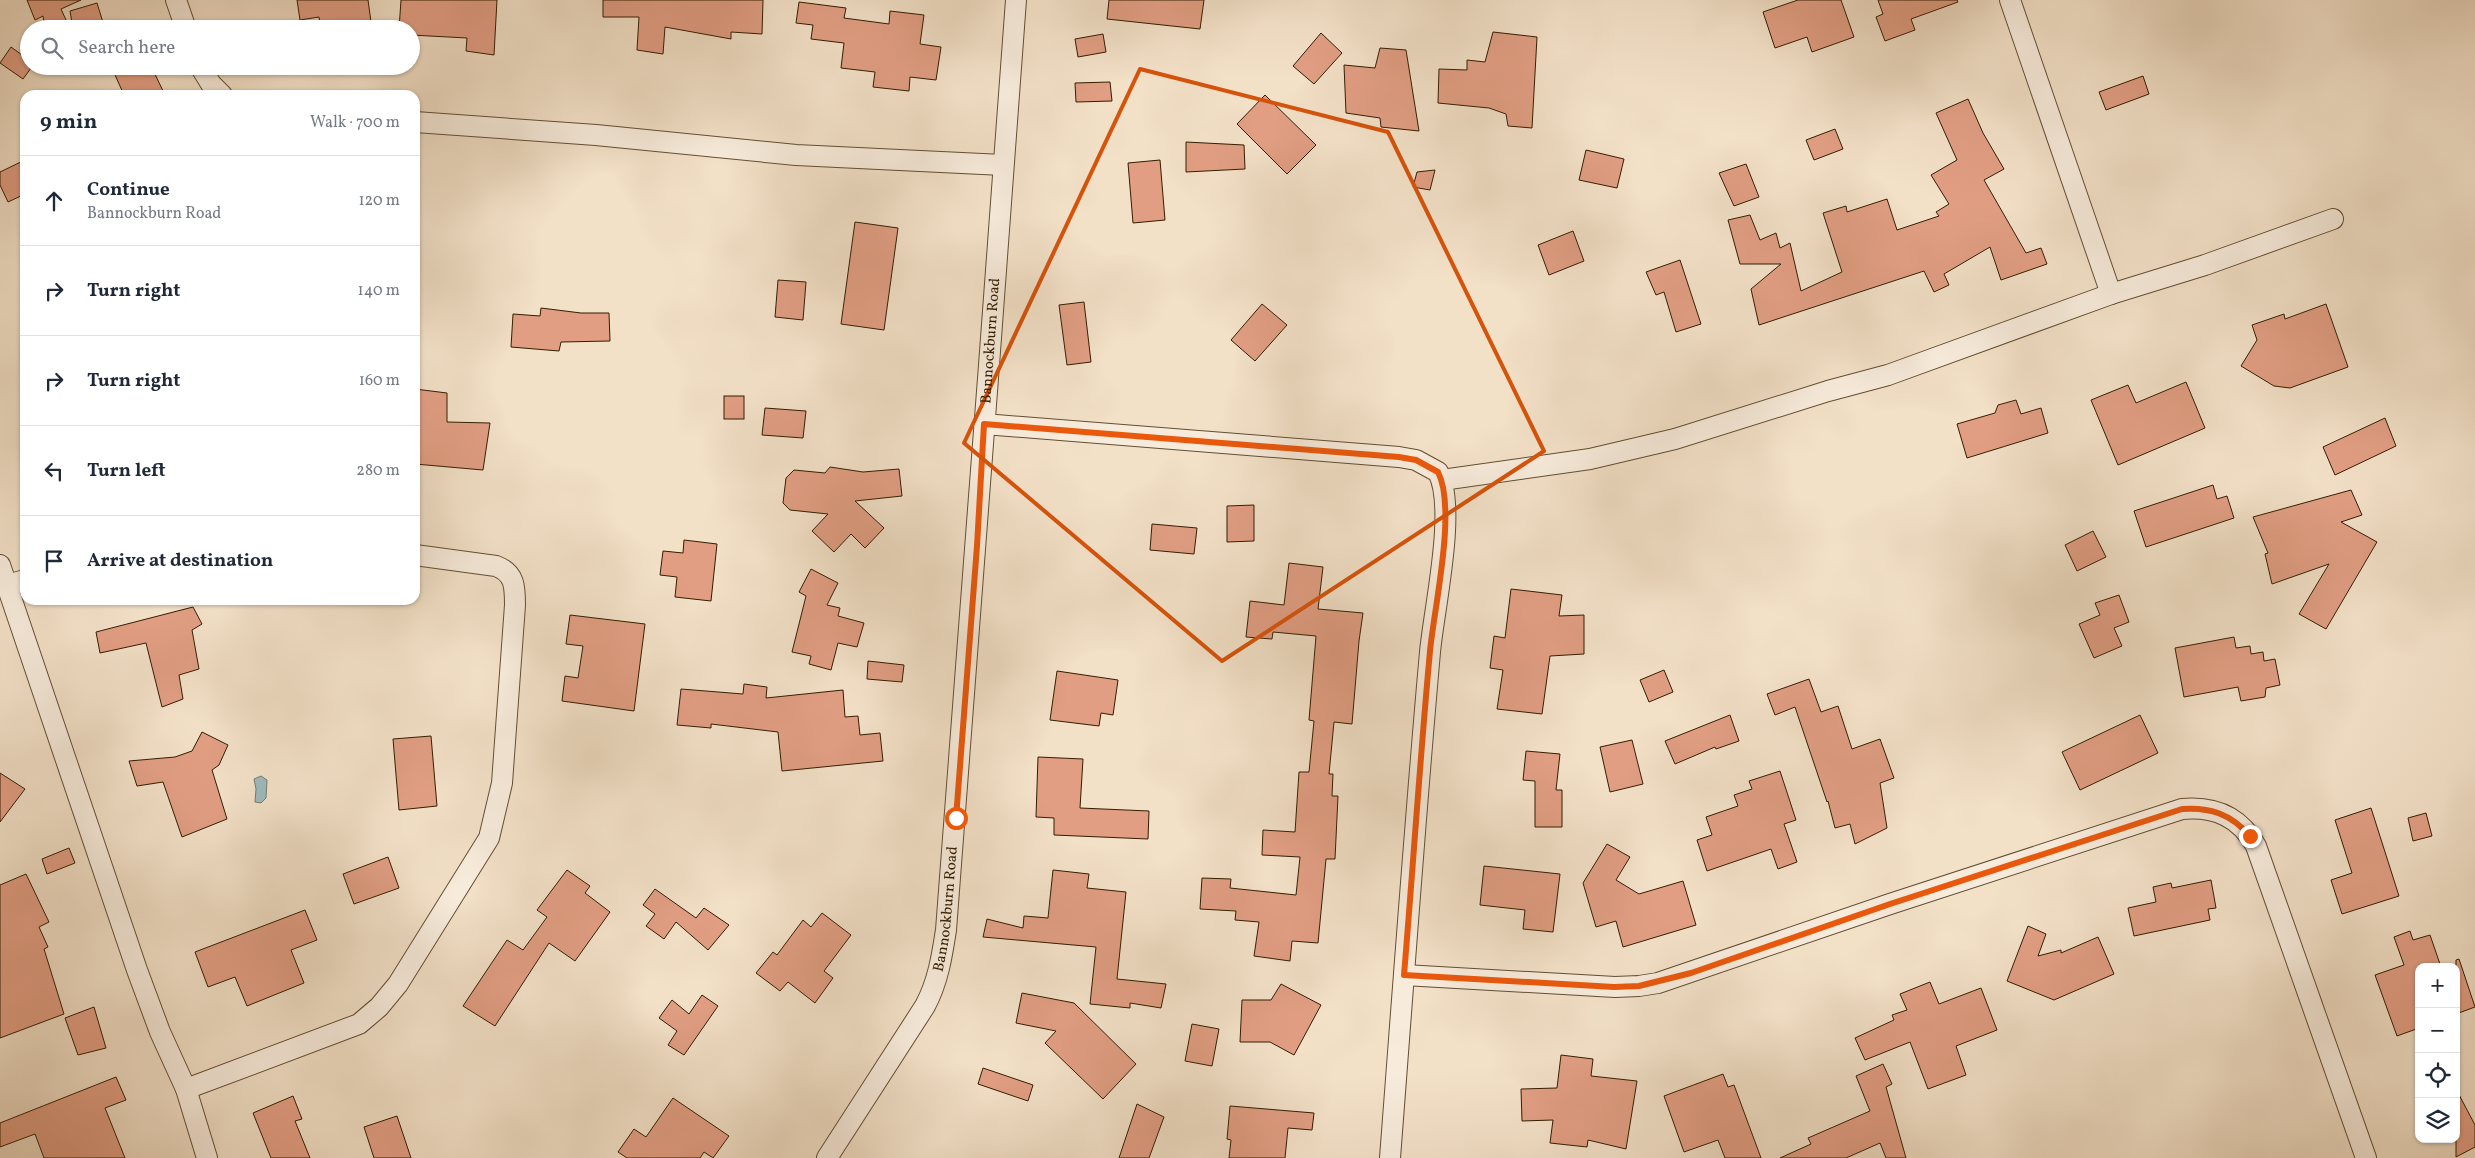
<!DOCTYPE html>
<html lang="en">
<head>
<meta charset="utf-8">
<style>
  :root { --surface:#fff; --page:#f2f2f3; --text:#1f2937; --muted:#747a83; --line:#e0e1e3 }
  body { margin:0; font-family:Vollkorn,serif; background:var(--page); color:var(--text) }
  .controls { position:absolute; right:15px; bottom:15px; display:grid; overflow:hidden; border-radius:10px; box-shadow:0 1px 4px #0004 }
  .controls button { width:45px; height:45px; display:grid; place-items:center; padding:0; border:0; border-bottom:1px solid var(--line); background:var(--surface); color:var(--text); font:25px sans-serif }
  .stop { position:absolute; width:15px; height:15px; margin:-11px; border:4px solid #ea580c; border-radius:50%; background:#fff }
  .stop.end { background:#ea580c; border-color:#fff; box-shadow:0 1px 5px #0008 }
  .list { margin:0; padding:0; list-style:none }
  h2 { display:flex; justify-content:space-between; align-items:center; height:65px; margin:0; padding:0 20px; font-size:21px }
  h2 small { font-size:16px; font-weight:400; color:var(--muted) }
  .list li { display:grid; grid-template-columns:32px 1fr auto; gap:15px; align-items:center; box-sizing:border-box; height:90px; padding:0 20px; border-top:1px solid var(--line) }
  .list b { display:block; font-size:19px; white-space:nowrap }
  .list p { margin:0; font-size:16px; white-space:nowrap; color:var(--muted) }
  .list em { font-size:16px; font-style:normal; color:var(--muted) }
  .icon { flex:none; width:28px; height:28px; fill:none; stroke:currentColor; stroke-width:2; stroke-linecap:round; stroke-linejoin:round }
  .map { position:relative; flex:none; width:2475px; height:1158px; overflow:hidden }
  .search { position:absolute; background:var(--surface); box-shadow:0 1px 4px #0004; left:20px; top:20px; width:400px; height:55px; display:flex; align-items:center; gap:12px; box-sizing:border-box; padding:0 18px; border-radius:28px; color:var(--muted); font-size:19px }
  .panel { position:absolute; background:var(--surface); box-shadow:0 1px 4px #0004; left:20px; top:90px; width:400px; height:515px; border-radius:15px }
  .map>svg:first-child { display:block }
</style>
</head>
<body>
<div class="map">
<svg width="2475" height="1158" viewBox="0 0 2475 1158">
  <rect width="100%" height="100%" fill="#f2e0c7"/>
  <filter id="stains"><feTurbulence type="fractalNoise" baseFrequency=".004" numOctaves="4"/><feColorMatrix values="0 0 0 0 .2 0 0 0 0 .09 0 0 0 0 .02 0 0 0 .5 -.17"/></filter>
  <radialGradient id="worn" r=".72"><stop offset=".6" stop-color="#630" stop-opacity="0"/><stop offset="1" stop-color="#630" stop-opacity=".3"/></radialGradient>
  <!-- water -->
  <path fill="#9dbbbd" stroke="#737c71" d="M261,776L267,780L266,798L261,803L255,802L256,789L254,779Z"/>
  <!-- building -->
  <g fill="#e19e83" stroke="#331d00">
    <path d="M27,0H81L61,9L66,20L59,29H45L43,16L35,20Z"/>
    <path d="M297,0H368L372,29H321L319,17L300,20Z"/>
    <path d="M401,0H497L494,55L466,51L467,38L411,35V29H399Z"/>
    <path d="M603,0H763L762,34L731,32V39L665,27L663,54L637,50L639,17H603Z"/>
    <path d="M1109,0H1204L1200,29L1107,19Z"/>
    <path d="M1798,0H1841L1854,37L1812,52L1807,37L1775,48L1763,12Z"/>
    <path d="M1878,0H1957L1958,2L1911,19L1915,30L1885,41L1876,17L1883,14Z"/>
    <path d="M799,2L846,8L844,18L889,24L890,11L924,15L920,44L941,47L936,80L910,77L909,91L873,87L875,72L841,68L844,43L811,39L813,25L796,23Z"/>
    <path d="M97,3L105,29H73L70,11Z"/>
    <path d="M1493,32L1537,37L1532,128L1508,126L1506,114L1489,108L1438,103L1439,69L1467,70V60L1485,62Z"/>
    <path d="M1321,33L1342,53L1314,84L1293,66Z"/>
    <path d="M1103,34L1106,52L1078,57L1075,39Z"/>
    <path d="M11,47L29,60V66L31,68L23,79L0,63Z"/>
    <path d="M1380,48L1406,50L1419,131L1381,127L1380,118L1346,113L1344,65L1375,68Z"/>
    <path d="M111,66H151L165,95H124Z"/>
    <path d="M2143,76L2149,94L2106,110L2099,92Z"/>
    <path d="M1110,82L1112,101L1076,102L1075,83Z"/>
    <path d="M1265,95L1316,145L1287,174L1237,124Z"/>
    <path d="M1968,99L1983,133L2004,169L1984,180L2026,253L2041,248L2047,264L2001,280L1990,247L1944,274L1949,285L1934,292L1924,271L1759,325L1751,289L1781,264H1740L1728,220L1750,215L1760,240L1776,233L1780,248L1790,243L1801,291L1842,272L1823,213L1846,206L1847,212L1887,199L1897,230L1939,216L1936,212L1949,204L1931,175L1957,160L1936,113Z"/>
    <path d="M1835,129L1843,149L1814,160L1806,140Z"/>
    <path d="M1186,142L1244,145L1245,169L1186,172Z"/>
    <path d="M1586,150L1624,159L1617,188L1579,180Z"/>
    <path d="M25,160V194L8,202L0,185V172Z"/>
    <path d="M1160,160L1165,220L1133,223L1128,163Z"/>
    <path d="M1746,164L1759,197L1734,206L1719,173Z"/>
    <path d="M1435,170L1430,190L1413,187L1417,172Z"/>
    <path d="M855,222L898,228L884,330L841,324Z"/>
    <path d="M1573,231L1584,261L1549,275L1538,245Z"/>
    <path d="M1680,260L1701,324L1676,332L1664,292L1656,295L1646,272Z"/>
    <path d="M778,280L806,282L803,320L775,317Z"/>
    <path d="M1084,302L1091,362L1067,365L1059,305Z"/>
    <path d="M1262,304L1287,325L1255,361L1231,340Z"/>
    <path d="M2326,304L2348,367L2290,388L2274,386L2241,366L2257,340L2252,325L2284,314L2285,319Z"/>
    <path d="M541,308L581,313H609L610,341L561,342L559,351L511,347L513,314L540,316Z"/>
    <path d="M2186,382L2205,428L2118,465L2091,400L2128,385L2136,403Z"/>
    <path d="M415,389L447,393V422L490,423L483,470L415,464Z"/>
    <rect x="724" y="396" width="20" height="23"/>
    <path d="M2016,400L2021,414L2041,408L2048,433L1967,458L1957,424L1995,413L1998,405Z"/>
    <path d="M765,408L806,411L803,438L762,435Z"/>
    <path d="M2385,418L2396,446L2335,475L2323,447Z"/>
    <path d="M830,467L863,472L899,469L902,496L855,501L884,528L865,548L851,534L834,552L812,531L828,514L790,510L783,503L786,478L794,470L825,473Z"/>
    <path d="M2213,485L2217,499L2227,496L2234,518L2146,547L2134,511Z"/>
    <path d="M2351,490L2362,515L2341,522L2377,542L2326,629L2299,614L2329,564L2272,584L2265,554L2268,553L2253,517Z"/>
    <path d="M1254,505V541L1227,542V506Z"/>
    <path d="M1152,524L1197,528L1194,554L1150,550Z"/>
    <path d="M2093,531L2106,557L2077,571L2065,545Z"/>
    <path d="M684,540L717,544L711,601L675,597L677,577L660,575L663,551L683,553Z"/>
    <path d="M1289,563L1323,567L1318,609L1363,613L1359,641L1352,724L1334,722L1329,774H1333L1332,796H1338L1335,859H1326L1318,943L1292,941L1290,961L1254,956L1259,922L1235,920L1236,911L1200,909L1202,878L1231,879L1230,888L1296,895L1300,857L1262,855L1263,830L1295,832L1299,772H1309L1314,721L1309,720L1316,636L1273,632L1272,639L1246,637L1250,601L1284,605Z"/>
    <path d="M811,569L838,583L827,605L840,608L838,616L864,623L857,647L838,643L831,670L809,664L811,656L792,652L806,596L799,592Z"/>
    <path d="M1511,589L1562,595L1559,616L1584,615V654L1550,656L1542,714L1497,709L1503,670L1490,668L1494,636L1505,638Z"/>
    <path d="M2119,595L2129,622L2114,628L2122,646L2094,658L2079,624L2100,615L2095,603Z"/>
    <path d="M193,607L202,624L192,630L199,669L179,675L183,699L162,707L146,643L100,653L96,632Z"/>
    <path d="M570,615L645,624L634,711L562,701L565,676L578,678L583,646L566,644Z"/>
    <path d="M2234,637L2236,648L2250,646L2251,654L2263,652L2264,661L2275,659L2280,685L2266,688L2265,697L2241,701L2238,687L2184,697L2175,648Z"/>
    <path d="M868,661L904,665L902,682L867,679Z"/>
    <path d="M1664,670L1673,692L1649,702L1640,680Z"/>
    <path d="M1057,671L1118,680L1113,715L1101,713L1099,726L1050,720Z"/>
    <path d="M1809,679L1821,712L1838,706L1852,749L1880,739L1894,778L1880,783L1887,828L1855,844L1850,824L1835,828L1828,801L1827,802L1795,707L1775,715L1767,694Z"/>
    <path d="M744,684L767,687L766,698L843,690L845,717L858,716L860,735L880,733L883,761L782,771L778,732L711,724V728L677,725L681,689L743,694Z"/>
    <path d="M1730,715L1739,741L1716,749L1715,747L1675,764L1665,741Z"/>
    <path d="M2140,715L2158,753L2080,790L2062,752Z"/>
    <path d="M202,732L228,745L219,765L212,770L227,819L182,837L163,782L137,786L129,761L175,757L192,751Z"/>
    <path d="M431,736L437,806L399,810L393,739Z"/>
    <path d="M1632,740L1643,784L1610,792L1600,747Z"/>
    <path d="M1526,751L1560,754L1556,790H1562V827H1535V781L1523,780Z"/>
    <path d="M1038,757L1083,759L1080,808L1149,811L1148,839L1054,835V818L1036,817Z"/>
    <path d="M1780,771L1796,820L1784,824L1797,862L1778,869L1771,849L1707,871L1697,840L1712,835L1706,817L1738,806L1734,795L1752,789L1749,781Z"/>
    <path d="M0,773L25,789L0,822Z"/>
    <path d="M2371,808L2399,896L2342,914L2331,880L2352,873L2335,820Z"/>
    <path d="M2426,813L2432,836L2413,841L2408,818Z"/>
    <path d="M1607,844L1630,857L1616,880L1639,894L1683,881L1696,925L1623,947L1616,921L1596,927L1583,883Z"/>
    <path d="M69,848L75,863L47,874L42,859Z"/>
    <path d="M388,857L399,888L354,904L343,874Z"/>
    <path d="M1484,866L1560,874L1553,932L1523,929L1525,910L1480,905Z"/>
    <path d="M567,870L590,886L585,893L610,912L575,961L549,943L495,1026L463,1006L507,940L523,950L547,917L537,910Z"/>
    <path d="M1053,870L1089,874L1087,888L1126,892L1117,979L1166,984L1161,1008L1130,1003V1008L1090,1004L1096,947L983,937L987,919L1023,928L1024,916L1048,918Z"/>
    <path d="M26,874L49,922L39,927L48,947L44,949L64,1014L0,1038V885Z"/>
    <path d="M2211,880L2216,908L2208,909L2210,920L2134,936L2128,908L2156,902L2153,887L2171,883L2172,888Z"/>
    <path d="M655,889L696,918L704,908L729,925L708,950L676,922L664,939L646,926L655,914L643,905Z"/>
    <path d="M305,910L317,940L291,950L304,983L247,1006L235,977L208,987L195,952Z"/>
    <path d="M822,913L851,935L824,971L833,978L815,1003L788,982L780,991L756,973L773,952L777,955L803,920L811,927Z"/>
    <path d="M2028,926L2046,934L2038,956L2061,950V953L2098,937L2114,974L2054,1000L2007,981Z"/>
    <path d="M2410,931L2413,940L2430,935L2441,967H2419V1028L2397,1036L2375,975L2404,965L2394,937Z"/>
    <path d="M2459,959L2475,1007L2456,1014V960Z"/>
    <path d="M1930,982L1939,1004L1981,988L1997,1030L1956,1046L1966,1075L1928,1089L1910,1042L1865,1060L1855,1038L1894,1020L1892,1015L1907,1010L1900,994Z"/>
    <path d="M1281,984L1321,1005L1294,1055L1270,1042H1240L1242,1000H1271Z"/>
    <path d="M1022,993L1074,1003L1136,1064L1103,1099L1045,1043L1056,1031L1016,1023Z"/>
    <path d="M702,995L718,1006L684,1055L668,1045L677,1031L659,1018L672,1000L689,1014Z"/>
    <path d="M94,1007L106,1048L78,1055L65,1018Z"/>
    <path d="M1192,1024L1219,1029L1212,1066L1185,1061Z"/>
    <path d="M1561,1055L1593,1059L1591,1076L1637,1081L1626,1149L1588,1140L1587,1147L1550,1143L1553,1120L1522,1121L1521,1089L1557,1088Z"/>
    <path d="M1883,1064L1892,1084L1886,1087L1906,1158H1886L1880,1143L1846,1158H1780L1811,1144L1808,1138L1870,1111L1856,1076Z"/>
    <path d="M983,1068L1033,1085L1028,1101L978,1084Z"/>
    <path d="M1723,1074L1728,1087L1734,1085L1761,1158H1725L1718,1140L1684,1152L1664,1096Z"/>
    <path d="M116,1077L126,1100L105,1108L125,1158H44L35,1134L0,1147V1123Z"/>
    <path d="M2456,1089L2475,1125V1147L2456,1157Z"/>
    <path d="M293,1096L302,1119L295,1121L310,1158H271L253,1113Z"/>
    <path d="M673,1098L729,1136L713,1158L704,1152L700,1158H627L618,1152L634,1129L646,1137Z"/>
    <path d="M1137,1104L1164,1117L1149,1158H1119Z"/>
    <path d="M1230,1106L1314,1113L1312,1130L1288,1128L1285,1158H1229L1231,1140L1227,1139Z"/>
    <path d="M397,1116L411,1158H374L364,1127Z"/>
  </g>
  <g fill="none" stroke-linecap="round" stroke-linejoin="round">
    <!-- street casing -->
    <g stroke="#634e32" stroke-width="22">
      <g id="street">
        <path d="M176,0L186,29"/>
        <path d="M2010,0L2111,294"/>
        <path d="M200,66L211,84L222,95"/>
        <path d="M415,122L596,135L796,155L1003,165"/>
        <path d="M984,424L1399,457L1416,460L1438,472C1457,509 1434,608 1430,652C1415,820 1403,989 1390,1158"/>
        <path d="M1442,480L1590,459L1675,439L1828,391L1888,375L2111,294L2205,265L2333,219"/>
        <path d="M0,565L137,970L160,1032L186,1089L207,1158"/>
        <path d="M7,585L25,580"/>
        <path d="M1404,975L1615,987L1639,986L1658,983L1890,904L2182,809C2215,806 2240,817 2256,846L2366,1158"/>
        <path d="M186,1089L359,1024L379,1007L398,984L489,838L502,783L515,605C515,587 515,573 496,566L415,555"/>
        <path id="s1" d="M827,1158L925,1006C938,982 942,956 946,930C972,620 992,310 1016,0"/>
      </g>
    </g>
    <!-- street -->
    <use href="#street" stroke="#f7ebdb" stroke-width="20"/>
  </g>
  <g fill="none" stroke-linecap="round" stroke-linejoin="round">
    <!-- route -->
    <path stroke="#ea580c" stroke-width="6" d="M956,818L977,546L984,424L1399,457L1416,460L1438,472C1457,509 1434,608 1430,651C1420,759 1413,867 1404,975L1614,987L1639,986L1691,973L1890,904L2182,809C2210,807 2231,814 2250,836"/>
  </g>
  <!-- marked area -->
  <path fill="none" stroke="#d6530b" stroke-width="4" stroke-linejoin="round" d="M1140,69L1388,132L1544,451L1222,661L964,443Z"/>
  <g text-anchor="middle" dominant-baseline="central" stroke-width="5" stroke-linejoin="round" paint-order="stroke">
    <!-- street labels -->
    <g font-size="15" fill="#331d00" stroke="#f7ebdb">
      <text stroke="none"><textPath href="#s1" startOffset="851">Bannockburn Road</textPath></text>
      <text stroke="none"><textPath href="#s1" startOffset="281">Bannockburn Road</textPath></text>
    </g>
  </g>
  <rect width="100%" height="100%" filter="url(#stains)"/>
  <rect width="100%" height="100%" fill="url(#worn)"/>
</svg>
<div class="controls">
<button>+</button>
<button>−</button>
<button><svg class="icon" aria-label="locate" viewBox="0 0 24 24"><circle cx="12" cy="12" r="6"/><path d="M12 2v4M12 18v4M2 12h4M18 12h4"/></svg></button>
<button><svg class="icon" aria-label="layers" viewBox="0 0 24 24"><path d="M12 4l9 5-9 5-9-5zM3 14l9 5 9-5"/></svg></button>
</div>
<div class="stop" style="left:956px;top:818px"></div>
<div class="stop end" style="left:2250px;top:836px"></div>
<div class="search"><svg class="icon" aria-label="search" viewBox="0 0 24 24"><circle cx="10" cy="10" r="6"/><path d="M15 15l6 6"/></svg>Search here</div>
<section class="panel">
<h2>9 min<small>Walk · 700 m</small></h2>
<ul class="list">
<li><svg class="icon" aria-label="ahead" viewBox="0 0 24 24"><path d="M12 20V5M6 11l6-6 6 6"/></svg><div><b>Continue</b><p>Bannockburn Road</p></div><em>120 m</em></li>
<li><svg class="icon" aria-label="right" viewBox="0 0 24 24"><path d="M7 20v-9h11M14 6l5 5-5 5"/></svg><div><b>Turn right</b></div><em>140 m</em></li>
<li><svg class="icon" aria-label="right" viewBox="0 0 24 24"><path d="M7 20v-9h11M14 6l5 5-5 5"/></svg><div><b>Turn right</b></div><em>160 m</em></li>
<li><svg class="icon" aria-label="left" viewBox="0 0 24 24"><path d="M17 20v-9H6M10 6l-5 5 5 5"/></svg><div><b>Turn left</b></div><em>280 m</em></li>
<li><svg class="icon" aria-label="arrive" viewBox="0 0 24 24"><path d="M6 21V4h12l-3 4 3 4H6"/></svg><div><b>Arrive at destination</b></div></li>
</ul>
</section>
</div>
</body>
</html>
